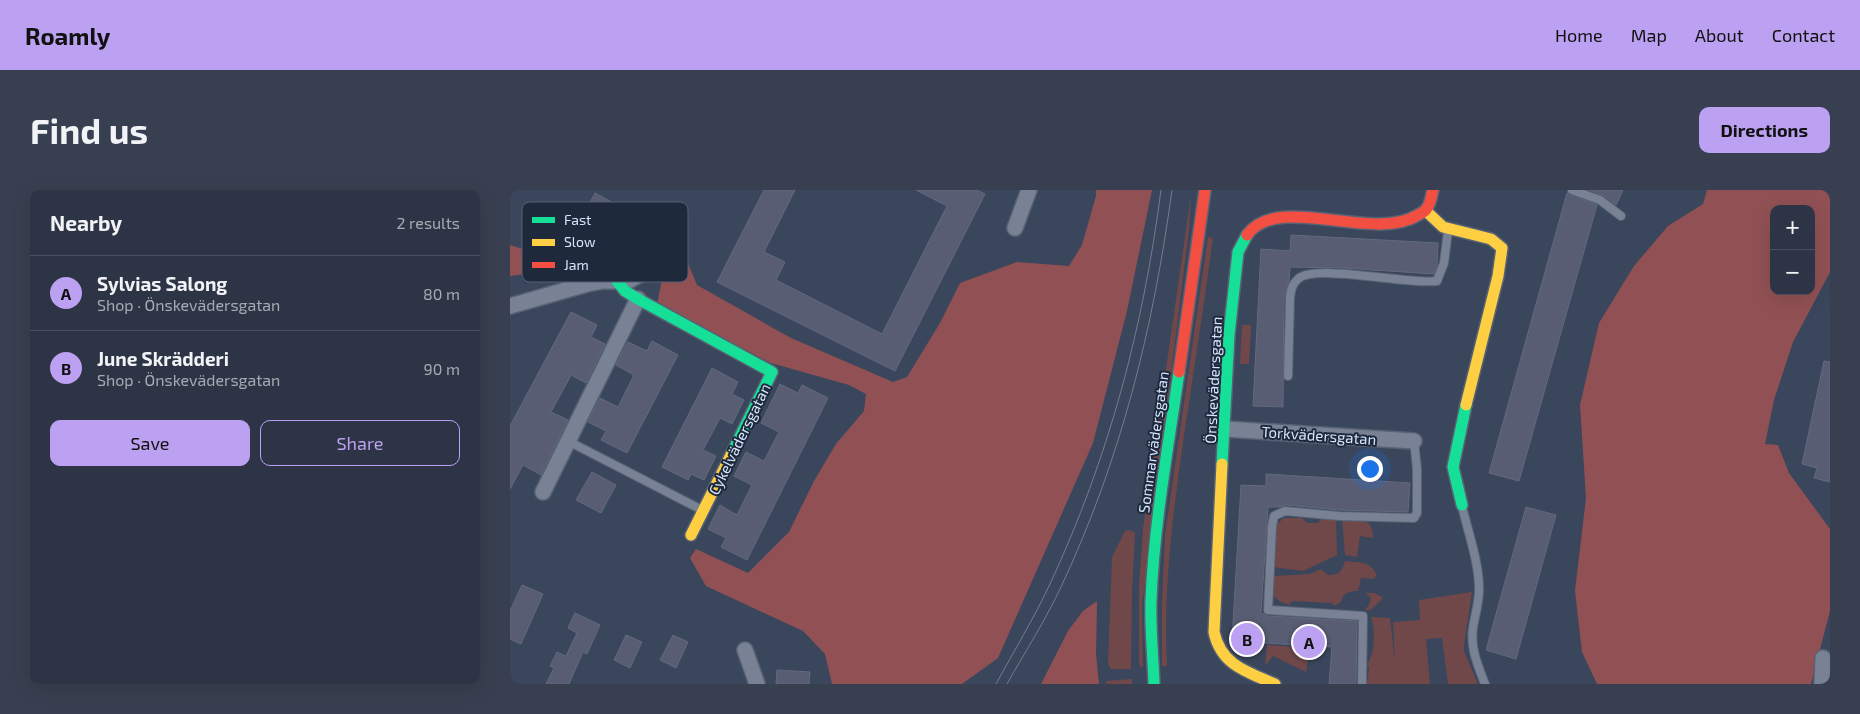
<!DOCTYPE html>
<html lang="en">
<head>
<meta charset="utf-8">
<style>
  :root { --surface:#2c3445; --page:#383f50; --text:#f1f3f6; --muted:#a6aab3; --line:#484f5e; --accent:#bca0f2 }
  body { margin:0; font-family:"Exo 2",sans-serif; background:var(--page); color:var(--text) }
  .controls { position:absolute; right:15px; top:15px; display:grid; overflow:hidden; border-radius:10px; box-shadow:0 5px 20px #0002 }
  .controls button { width:45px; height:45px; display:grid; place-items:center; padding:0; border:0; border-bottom:1px solid var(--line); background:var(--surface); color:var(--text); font:25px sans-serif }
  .you { position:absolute; left:859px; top:278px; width:18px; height:18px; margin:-12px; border:4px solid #fff; border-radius:50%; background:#1a73e8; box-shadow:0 0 0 8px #1a73e833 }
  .badge { display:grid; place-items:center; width:32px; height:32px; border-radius:50%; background:var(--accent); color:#111; font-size:16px; font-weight:700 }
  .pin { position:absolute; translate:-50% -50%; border:2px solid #fff; box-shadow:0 1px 5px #0006 }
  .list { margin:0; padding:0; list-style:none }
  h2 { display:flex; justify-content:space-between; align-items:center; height:65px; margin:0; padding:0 20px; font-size:21px }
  h2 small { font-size:16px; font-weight:400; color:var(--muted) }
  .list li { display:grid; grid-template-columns:32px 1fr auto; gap:15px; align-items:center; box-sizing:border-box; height:75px; padding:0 20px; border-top:1px solid var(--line) }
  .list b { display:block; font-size:19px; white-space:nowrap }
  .list p { margin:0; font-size:16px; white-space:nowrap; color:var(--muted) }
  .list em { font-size:16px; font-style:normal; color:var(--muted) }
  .actions { display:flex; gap:10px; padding:15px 20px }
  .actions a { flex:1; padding:11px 0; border:1px solid var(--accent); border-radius:10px; text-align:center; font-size:18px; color:var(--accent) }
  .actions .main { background:var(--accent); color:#111 }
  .map { position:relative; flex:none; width:1320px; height:494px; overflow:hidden; border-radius:10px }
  header { display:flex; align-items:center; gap:30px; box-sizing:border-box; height:70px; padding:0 25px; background:var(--accent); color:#111 }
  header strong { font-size:24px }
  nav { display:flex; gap:28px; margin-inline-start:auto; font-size:18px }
  .intro { display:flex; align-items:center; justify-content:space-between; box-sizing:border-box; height:120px; padding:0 30px }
  h1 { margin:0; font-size:35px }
  .button { padding:12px 22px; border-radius:10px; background:var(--accent); color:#111; font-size:18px; font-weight:700 }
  main { display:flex; gap:30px; padding:0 30px }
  aside { flex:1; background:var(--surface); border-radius:10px; box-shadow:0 5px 20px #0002 }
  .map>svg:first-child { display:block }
</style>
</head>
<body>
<header>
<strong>Roamly</strong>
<nav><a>Home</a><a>Map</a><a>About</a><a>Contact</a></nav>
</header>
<div class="intro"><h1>Find us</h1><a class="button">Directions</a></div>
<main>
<aside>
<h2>Nearby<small>2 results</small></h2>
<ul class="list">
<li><span class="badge">A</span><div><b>Sylvias Salong</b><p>Shop · Önskevädersgatan</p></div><em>80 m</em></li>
<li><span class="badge">B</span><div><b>June Skrädderi</b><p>Shop · Önskevädersgatan</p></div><em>90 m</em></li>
</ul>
<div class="actions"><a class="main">Save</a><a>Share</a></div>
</aside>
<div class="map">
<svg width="1320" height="494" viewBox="0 0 1320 494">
  <rect width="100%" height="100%" fill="#3a465c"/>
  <!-- green -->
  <g fill="#70484a">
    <path d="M681,5L679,40L632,416L633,476L631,478L629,473V395L633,339Z"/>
    <path d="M698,47L703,48C694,114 684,180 674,246C663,322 653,399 657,476H652V414L655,345Z"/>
    <path d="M732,135H741L739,174H730Z"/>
    <path d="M774,328H792L797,333H808L811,328L826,329L827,365L793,381L763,377L765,336Z"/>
    <path d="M832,328C848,330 864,327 863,348L850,346L847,367L835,365Z"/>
    <path d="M620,340L625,343V345L622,402L621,479H601L598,474L602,367L615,341Z"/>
    <path d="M835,371C850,373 859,370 867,385L863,389L851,388L848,401C839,401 833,403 831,412L824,416L822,413L782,411L779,415L769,411L762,404L763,386L800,384L811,379L818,385C829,385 832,382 835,371Z"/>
    <path d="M962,402L954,455V461L968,494H938L932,448L916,449L920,494H854L858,488L859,477L857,475C865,463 866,440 861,427L880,428L885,473L883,432L910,430L909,410Z"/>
    <path d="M856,403H865L873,408L862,419L857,421L855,418L858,417L861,409Z"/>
    <path d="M757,455L800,458L796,482L763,466L755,476Z"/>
    <path d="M622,489V494H596V491Z"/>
  </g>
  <!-- forest -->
  <g fill="#915154" fill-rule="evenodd">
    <path d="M586,0H642L617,121L583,253L488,468L452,494H322L315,464L293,441L196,396L180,368L186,359L238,383L279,342L304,291L326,254L354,221L356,204L339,195L261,173L147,115L152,89L137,66L145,54L160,44L175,51L177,71L187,95L281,148L383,192L397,187L430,133L450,93L507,72L559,76L572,55L586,6Z"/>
    <path d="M1197,0H1320V82L1283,152L1264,210L1255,254L1268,255L1279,283L1320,339V421L1301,494H1087L1072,462L1065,401L1076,308L1070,215L1089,133L1124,76L1158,36L1193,14ZM1264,19H1301V101H1264Z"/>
    <path d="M0,55L13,59L33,73V82L0,86Z"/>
    <path d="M587,411L586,464L589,494H531L558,441L573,421Z"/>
  </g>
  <!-- building -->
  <g fill="#585d73" stroke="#636a7d">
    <path d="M254,0H285L254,62L275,72L266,90L372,144L437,16L406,0H467L475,4L385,181L207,92Z"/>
    <path d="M1079,0H1113L1106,15L1093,5Z"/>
    <path d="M85,3L127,26L118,43L76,20Z"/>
    <path d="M1057,3L1087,15L1009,291L979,283Z"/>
    <path d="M781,45L928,53L927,76L924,84L833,78L780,77L779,91L774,107L773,217L743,216L751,59L780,61Z"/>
    <path d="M61,122L87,135L81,147L95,154L76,193L61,185L41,222L58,230L31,285L13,275L0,299V236Z"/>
    <path d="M142,151L168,165L117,263L91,250L96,241L78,232L90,208L108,217L124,185L106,175L118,152L137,161Z"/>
    <path d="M1314,171L1320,172V292L1304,288L1307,278L1292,274Z"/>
    <path d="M202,178L228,192L222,204L234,210L222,234L210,228L193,260L206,266L194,290L181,284L178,290L152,277Z"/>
    <path d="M270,194L288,203L292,195L318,208L237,370L211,357L216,348L198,339L210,315L227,325L242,295L224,286L236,262L254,271L269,242L251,233Z"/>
    <path d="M82,282L106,295L91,323L66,310Z"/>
    <path d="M756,284L900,293L898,322L829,320L776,315L770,317H758L751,423L758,426L847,431L846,494H819L822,457L722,451L731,295L756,296Z"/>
    <path d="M1016,317L1046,325L1006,469L976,460Z"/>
    <path d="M12,395L33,404L11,454L0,449V421Z"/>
    <path d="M65,423L90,435L77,464L73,462L59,494H36L44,478L40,476L47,462L56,466L67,443L58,438Z"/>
    <path d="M116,445L132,452L120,478L104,470Z"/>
    <path d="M163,445L178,452L166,478L150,470Z"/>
    <path d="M267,480L300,482L299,494H266Z"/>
  </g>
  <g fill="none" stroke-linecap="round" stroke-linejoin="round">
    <!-- lane casing -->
    <g stroke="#576274" stroke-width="10">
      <g id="lane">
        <path d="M1062,0L1090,10L1111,26"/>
        <path d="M778,186L780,107C781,100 782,94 788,89C805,73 899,95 927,91L934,73L938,41"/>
        <path d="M58,251L192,320"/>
        <path d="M952,316C958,342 968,369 969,396C970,410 965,424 963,438C960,458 968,476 975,494"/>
        <path d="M852,494L853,426L758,420L762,336L764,326L775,321L829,326L904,328L907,323V279L904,251"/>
      </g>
    </g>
    <!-- street casing -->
    <g stroke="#576274" stroke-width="18">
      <g id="street">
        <path d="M505,38L519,0"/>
        <path d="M0,116L77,94L93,91H118L129,85"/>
        <path d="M715,239L904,251"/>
        <path d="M33,302L128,109"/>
        <path d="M235,460L247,494"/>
        <path d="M1312,494L1313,468"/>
      </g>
    </g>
    <!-- fast casing -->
    <g stroke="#576274" stroke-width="14">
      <g id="fast">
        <path d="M107,91L115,101L128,109L262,182L221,265"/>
        <path d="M712,274L719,145L728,62L737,45"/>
        <path d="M952,315L943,277L956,215"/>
        <path d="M644,494C643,466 640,438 641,410C644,334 658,258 669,182"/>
      </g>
    </g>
    <!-- slow casing -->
    <g stroke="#576274" stroke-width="14">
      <g id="slow">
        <path d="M916,21L933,37L981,49L992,58L988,86L956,215"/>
        <path d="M712,274L704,442C711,475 737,482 765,494"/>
        <path d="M181,345L221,265"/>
      </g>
    </g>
    <!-- jam casing -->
    <g stroke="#576274" stroke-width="14">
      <g id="jam">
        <path d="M737,45C767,2 863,53 908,25C911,23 915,22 917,18C921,13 921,6 923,0"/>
        <path d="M669,182L695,0"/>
      </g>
    </g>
    <!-- lane -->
    <use href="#lane" stroke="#788294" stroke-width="8"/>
    <!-- street -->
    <use href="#street" stroke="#788294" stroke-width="15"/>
    <!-- fast -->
    <use href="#fast" stroke="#16e098" stroke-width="11"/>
    <!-- slow -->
    <use href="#slow" stroke="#ffcf43" stroke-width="11"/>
    <!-- jam -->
    <use href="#jam" stroke="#f24e42" stroke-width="11"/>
    <!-- tram -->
    <g stroke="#737d8f" stroke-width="1">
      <path d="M486,494C504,461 524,428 540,394C599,267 633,139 651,0"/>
      <path d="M497,494C515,462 535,431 551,397C611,269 643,140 662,0"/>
    </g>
  </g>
  <g text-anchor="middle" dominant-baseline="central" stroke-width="4" stroke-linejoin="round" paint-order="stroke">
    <!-- street labels -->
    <g font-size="15" fill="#d6e5fe" stroke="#1e293c">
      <text transform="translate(703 190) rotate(-87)">Önskevädersgatan</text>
      <text transform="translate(809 245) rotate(4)">Torkvädersgatan</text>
      <text transform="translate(229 249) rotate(-64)">Cykelvädersgatan</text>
      <text transform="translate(643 252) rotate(-82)">Sommarvädersgatan</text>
    </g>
  </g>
  <!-- legend -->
  <rect x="12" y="12" width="166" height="80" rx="8" fill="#1e293c" stroke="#556176" stroke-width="1"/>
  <rect x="22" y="27" width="23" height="6" fill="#16e098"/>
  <rect x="22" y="49" width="23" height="7" fill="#ffcf43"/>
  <rect x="22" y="72" width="23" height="6" fill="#f24e42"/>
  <g font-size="14" fill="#d6e5fe">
    <text x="54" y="35">Fast</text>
    <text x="54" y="57">Slow</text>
    <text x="54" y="80">Jam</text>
  </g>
</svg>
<div class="controls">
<button>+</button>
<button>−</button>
</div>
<div class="you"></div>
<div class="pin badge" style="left:799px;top:452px">A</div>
<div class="pin badge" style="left:737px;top:449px">B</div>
</div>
</main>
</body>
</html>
